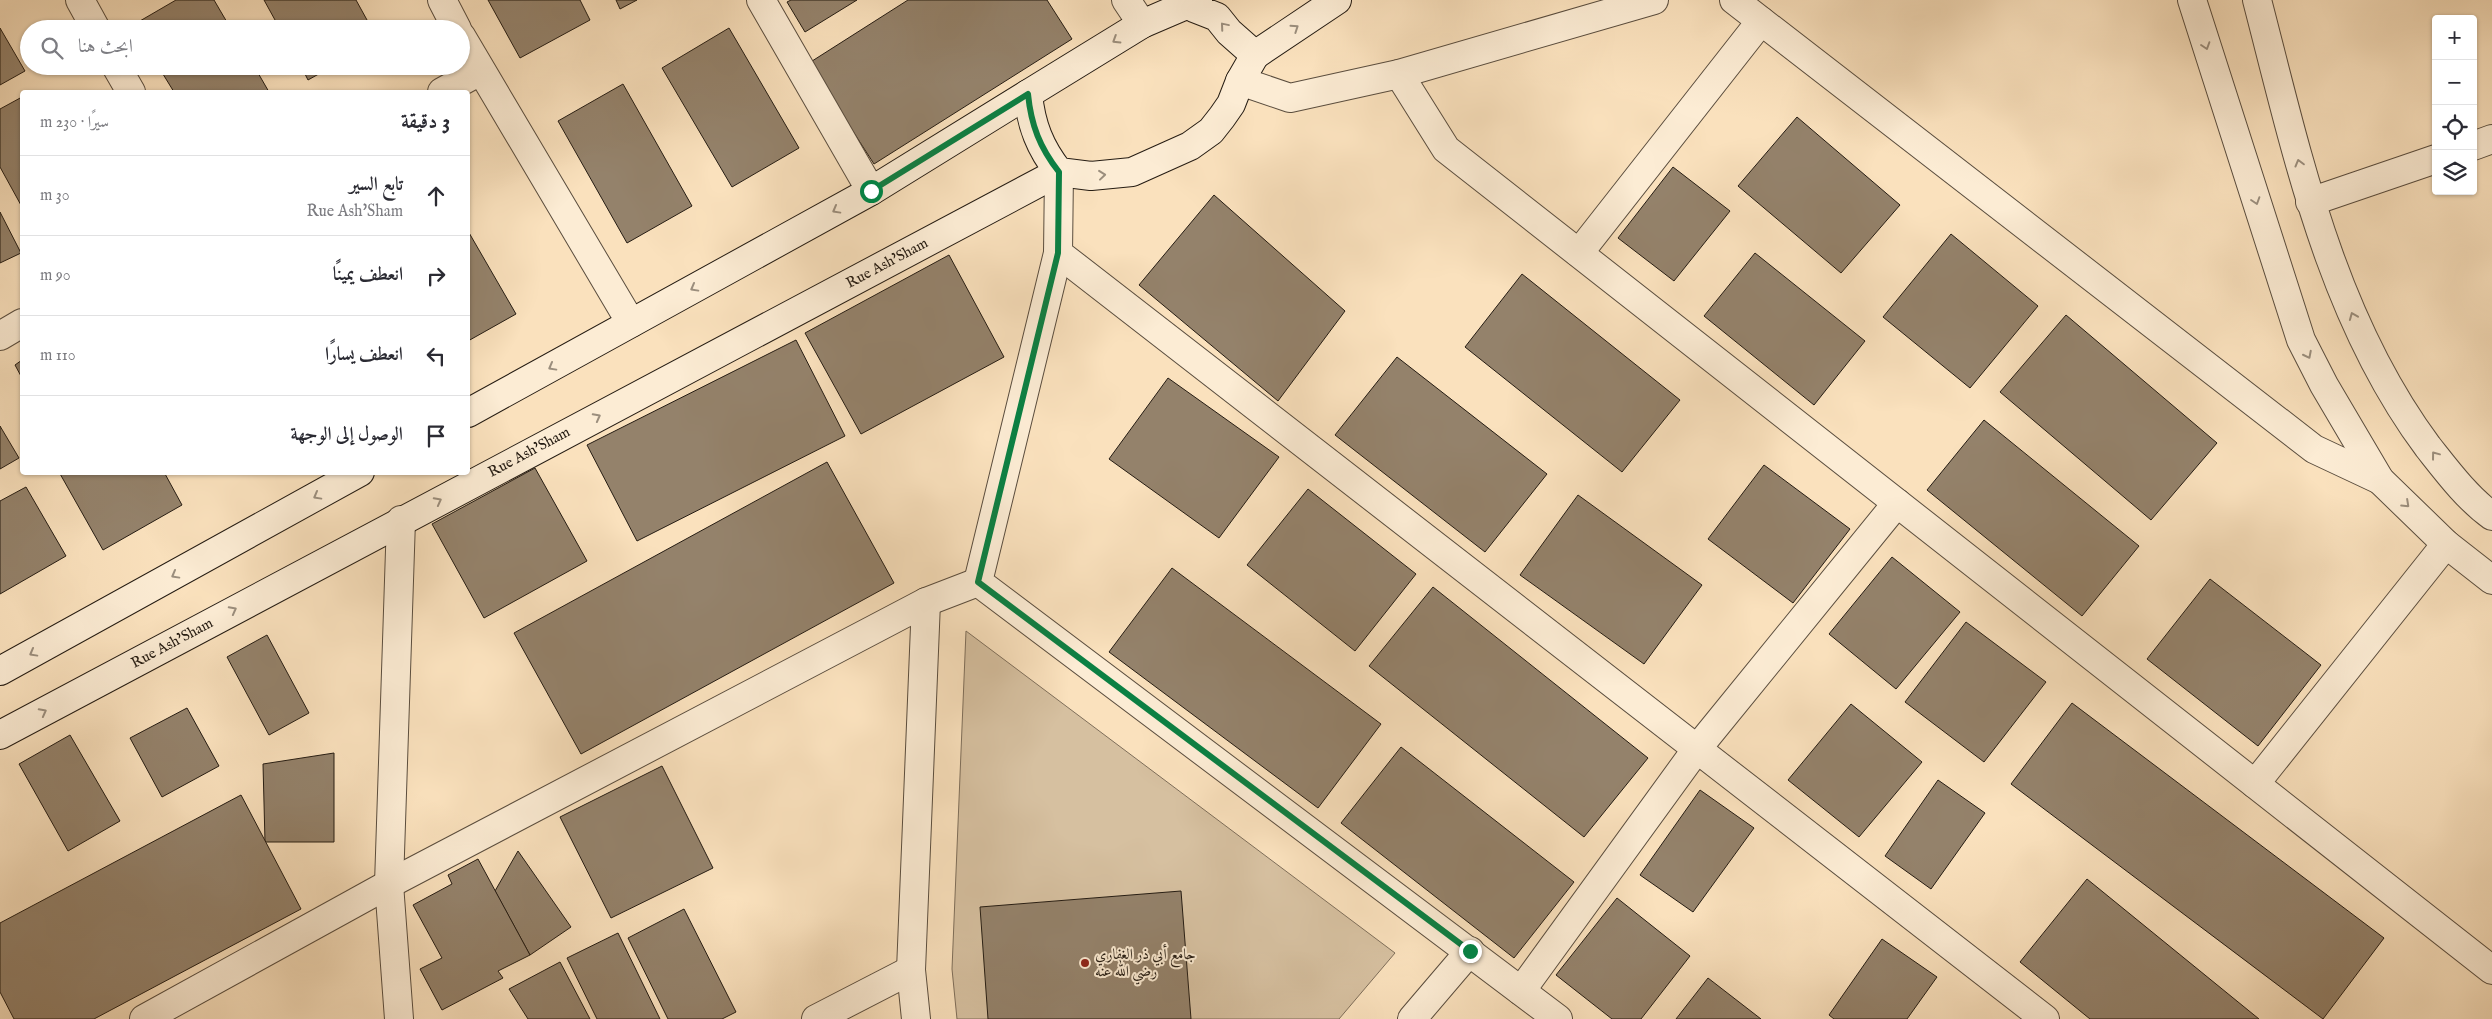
<!DOCTYPE html>
<html lang="ar">
<head>
<meta charset="utf-8">
<style>
  :root { --surface:#fff; --page:#f2f2f3; --text:#2b2b33; --muted:#7c7c81; --line:#e1e1e2 }
  body { margin:0; font-family:"IM FELL English",Amiri,serif; background:var(--page); color:var(--text); direction:rtl }
  .controls { position:absolute; right:15px; top:15px; display:grid; overflow:hidden; border-radius:5px; box-shadow:0 1px 4px #0004 }
  .controls button { width:45px; height:45px; display:grid; place-items:center; padding:0; border:0; border-bottom:1px solid var(--line); background:var(--surface); color:var(--text); font:25px sans-serif }
  .stop { position:absolute; width:15px; height:15px; margin:-11px; border:4px solid #0b8043; border-radius:50%; background:#fff }
  .stop.end { background:#0b8043; border-color:#fff; box-shadow:0 1px 5px #0008 }
  .list { margin:0; padding:0; list-style:none }
  h2 { display:flex; justify-content:space-between; align-items:center; height:65px; margin:0; padding:0 20px; font-size:21px }
  h2 small { font-size:16px; font-weight:400; color:var(--muted) }
  .list li { display:grid; grid-template-columns:32px 1fr auto; gap:15px; align-items:center; box-sizing:border-box; height:80px; padding:0 20px; border-top:1px solid var(--line) }
  .list b { display:block; font-size:19px; white-space:nowrap }
  .list p { margin:0; font-size:16px; white-space:nowrap; color:var(--muted) }
  .list em { font-size:16px; font-style:normal; color:var(--muted) }
  .icon { flex:none; width:28px; height:28px; fill:none; stroke:currentColor; stroke-width:2; stroke-linecap:round; stroke-linejoin:round }
  .map { position:relative; flex:none; width:2492px; height:1019px; overflow:hidden; direction:ltr }
  .search { position:absolute; background:var(--surface); box-shadow:0 1px 4px #0004; left:20px; top:20px; width:450px; height:55px; display:flex; align-items:center; gap:12px; box-sizing:border-box; padding:0 18px; border-radius:28px; color:var(--muted); font-size:19px }
  .panel { position:absolute; background:var(--surface); box-shadow:0 1px 4px #0004; left:20px; top:90px; width:450px; height:385px; border-radius:5px; direction:rtl }
  .map>svg:first-child { display:block }
</style>
</head>
<body>
<div class="map">
<svg width="2492" height="1019" viewBox="0 0 2492 1019">
  <rect width="100%" height="100%" fill="#fae1bd"/>
  <filter id="stains"><feTurbulence type="fractalNoise" baseFrequency=".004" numOctaves="4"/><feColorMatrix values="0 0 0 0 .2 0 0 0 0 .09 0 0 0 0 .02 0 0 0 .5 -.17"/></filter>
  <radialGradient id="worn" r=".72"><stop offset=".6" stop-color="#630" stop-opacity="0"/><stop offset="1" stop-color="#630" stop-opacity=".3"/></radialGradient>
  <!-- green -->
  <path fill="#d6c0a0" stroke="#7e6e5a" d="M966,631L1395,953L1339,1019H957L952,969Z"/>
  <!-- building -->
  <g fill="#94826b" stroke="#251c13">
    <path d="M176,0H214L231,29H136L133,25Z"/>
    <path d="M264,0H356L372,29H280Z"/>
    <path d="M488,0H580L590,20L520,58Z"/>
    <path d="M616,0H637L620,9Z"/>
    <path d="M791,0H857L805,32L787,2Z"/>
    <path d="M908,0H1047L1072,39L874,164L809,63Z"/>
    <path d="M0,28L25,71L0,85Z"/>
    <path d="M729,28L799,148L732,187L662,68Z"/>
    <path d="M158,66H254L269,92H174Z"/>
    <path d="M301,66H333L308,80Z"/>
    <path d="M623,84L692,206L627,243L558,121Z"/>
    <path d="M22,97V207L0,167V109Z"/>
    <path d="M1797,117L1900,205L1841,273L1738,186Z"/>
    <path d="M1673,167L1730,211L1674,281L1618,238Z"/>
    <path d="M1214,195L1345,311L1278,401L1139,285Z"/>
    <path d="M0,212L21,253L0,263Z"/>
    <path d="M468,231L516,314L468,341Z"/>
    <path d="M1951,234L2038,306L1970,388L1883,317Z"/>
    <path d="M1755,253L1865,341L1814,405L1704,316Z"/>
    <path d="M949,255L1004,357L861,434L805,333Z"/>
    <path d="M1522,274L1680,400L1622,472L1465,347Z"/>
    <path d="M2066,315L2217,443L2151,520L2000,392Z"/>
    <path d="M796,340L845,436L637,541L587,445Z"/>
    <path d="M1397,357L1547,474L1485,552L1335,435Z"/>
    <path d="M22,360V378L15,365Z"/>
    <path d="M1168,378L1279,457L1219,538L1109,459Z"/>
    <path d="M1984,420L2139,546L2082,616L1927,490Z"/>
    <path d="M0,426L19,458L0,469Z"/>
    <path d="M827,462L894,583L581,754L514,633Z"/>
    <path d="M1764,465L1850,529L1793,603L1708,539Z"/>
    <path d="M535,468L587,561L484,618L432,524Z"/>
    <path d="M59,472H164L182,505L103,550Z"/>
    <path d="M26,487L66,556L0,594V501Z"/>
    <path d="M1308,489L1416,574L1355,651L1247,565Z"/>
    <path d="M1578,495L1702,585L1644,664L1520,575Z"/>
    <path d="M1892,557L1960,612L1896,689L1829,634Z"/>
    <path d="M1172,568L1381,724L1318,808L1109,652Z"/>
    <path d="M2210,579L2321,665L2258,746L2147,659Z"/>
    <path d="M1433,587L1648,758L1584,837L1369,666Z"/>
    <path d="M1966,622L2046,682L1984,762L1905,702Z"/>
    <path d="M267,635L309,713L269,735L227,657Z"/>
    <path d="M2072,703L2384,938L2323,1019L2011,784Z"/>
    <path d="M1851,704L1922,762L1859,837L1788,780Z"/>
    <path d="M187,708L219,766L162,797L130,738Z"/>
    <path d="M70,735L120,821L68,851L19,764Z"/>
    <path d="M1401,747L1574,882L1514,958L1341,823Z"/>
    <path d="M334,753V842H265L263,764Z"/>
    <path d="M662,766L713,868L611,918L560,817Z"/>
    <path d="M1938,780L1985,813L1931,889L1885,856Z"/>
    <path d="M1700,790L1754,828L1693,912L1640,875Z"/>
    <path d="M241,795L301,909L94,1019H14L0,992V923Z"/>
    <path d="M518,851L571,927L530,955L495,891Z"/>
    <path d="M478,859L530,955L498,971L503,978L442,1010L420,969L442,958L413,905L452,884L448,875Z"/>
    <path d="M2087,879L2259,1019H2090L2020,962Z"/>
    <path d="M1181,891L1191,1019H988L980,907Z"/>
    <path d="M1617,898L1690,956L1641,1019H1612L1556,975Z"/>
    <path d="M684,909L736,1012L722,1019H668L628,938Z"/>
    <path d="M618,933L660,1019H597L567,958Z"/>
    <path d="M1882,939L1937,977L1907,1019H1834L1829,1015Z"/>
    <path d="M560,962L590,1019H528L509,989Z"/>
    <path d="M1708,978L1761,1019H1676Z"/>
  </g>
  <g fill="none" stroke-linecap="round" stroke-linejoin="round">
    <!-- minor casing -->
    <g stroke="#5a4d3e" stroke-width="30">
      <g id="minor">
        <path d="M80,0L96,29"/>
        <path d="M442,0L457,29"/>
        <path d="M761,0L871,191"/>
        <path d="M1734,0L2314,449L2380,480"/>
        <path d="M461,36L631,323"/>
        <path d="M116,66L131,92"/>
        <path d="M1399,74L1446,149L2492,970"/>
        <path d="M1240,81L1290,98L1399,74L1654,0"/>
        <path d="M442,92L480,71"/>
        <path d="M2473,146L2492,139"/>
        <path d="M1059,172L1058,253L2045,1019"/>
        <path d="M2310,202L2436,159"/>
        <path d="M1058,253L978,582L1558,1019"/>
        <path d="M1579,253L1761,21"/>
        <path d="M0,336L22,323"/>
        <path d="M2255,784L2446,544"/>
        <path d="M1521,991L1696,750L1897,503"/>
        <path d="M144,1019L389,884L926,602L978,582"/>
        <path d="M399,1019L389,884L401,520"/>
        <path d="M816,1019L911,970"/>
        <path d="M916,1019L911,970L926,602"/>
        <path d="M1412,1019L1470,951"/>
      </g>
    </g>
    <!-- tertiary casing -->
    <g stroke="#5a4d3e" stroke-width="30">
      <g id="tertiary">
        <path d="M1126,0L1142,24"/>
        <path d="M2192,0L2301,340L2324,385L2380,480L2446,544L2492,580"/>
        <path d="M2257,0C2297,154 2331,317 2428,447C2447,471 2467,498 2492,516"/>
      </g>
    </g>
    <!-- secondary casing -->
    <g stroke="#251c13" stroke-width="30">
      <g id="secondary">
        <path d="M1191,4L1194,8L1217,17L1229,32L1255,55L1240,81L1231,104L1222,117L1211,131L1190,146L1132,172L1091,176L1059,172C1040,148 1031,125 1028,94L1142,24L1198,0"/>
        <path d="M1255,55L1337,0"/>
        <path d="M468,413L871,191L1028,94"/>
        <path d="M0,671L360,472"/>
        <path d="M0,735L1059,172"/>
      </g>
    </g>
    <!-- minor -->
    <use href="#minor" stroke="#fcecd4" stroke-width="28"/>
    <!-- tertiary -->
    <use href="#tertiary" stroke="#fcecd4" stroke-width="28"/>
    <!-- secondary -->
    <use href="#secondary" stroke="#fcecd4" stroke-width="28"/>
  </g>
  <!-- one-way arrows -->
  <defs><path id="oneway-chevron" d="M-2-3.5L2.5 0L-2 3.5" fill="none" stroke-width="1.6" stroke-linecap="round" stroke-linejoin="round" transform="scale(1.25)"/></defs>
  <g stroke="#9b8e7d">
    <use href="#oneway-chevron" transform="translate(1224 26) rotate(-130)"/>
    <use href="#oneway-chevron" transform="translate(1295 28) rotate(-34)"/>
    <use href="#oneway-chevron" transform="translate(1116 40) rotate(148)"/>
    <use href="#oneway-chevron" transform="translate(2206 46) rotate(72)"/>
    <use href="#oneway-chevron" transform="translate(2299 163) rotate(-105)"/>
    <use href="#oneway-chevron" transform="translate(1102 175) rotate(-6)"/>
    <use href="#oneway-chevron" transform="translate(2256 201) rotate(72)"/>
    <use href="#oneway-chevron" transform="translate(836 210) rotate(151)"/>
    <use href="#oneway-chevron" transform="translate(694 288) rotate(151)"/>
    <use href="#oneway-chevron" transform="translate(2353 316) rotate(-112)"/>
    <use href="#oneway-chevron" transform="translate(2308 355) rotate(63)"/>
    <use href="#oneway-chevron" transform="translate(552 367) rotate(151)"/>
    <use href="#oneway-chevron" transform="translate(597 417) rotate(-28)"/>
    <use href="#oneway-chevron" transform="translate(2435 455) rotate(-127)"/>
    <use href="#oneway-chevron" transform="translate(317 496) rotate(151)"/>
    <use href="#oneway-chevron" transform="translate(438 501) rotate(-28)"/>
    <use href="#oneway-chevron" transform="translate(2406 504) rotate(43)"/>
    <use href="#oneway-chevron" transform="translate(175 575) rotate(151)"/>
    <use href="#oneway-chevron" transform="translate(233 610) rotate(-28)"/>
    <use href="#oneway-chevron" transform="translate(33 653) rotate(151)"/>
    <use href="#oneway-chevron" transform="translate(43 712) rotate(-28)"/>
  </g>
  <g fill="none" stroke-linecap="round" stroke-linejoin="round">
    <!-- route -->
    <path stroke="#0b8043" stroke-width="6" d="M871,191L1028,94C1031,125 1040,148 1059,172L1058,253L978,582L1470,951"/>
  </g>
  <!-- markers -->
  <circle fill="#8f2418" stroke="#fcecd4" stroke-width="2" cx="1085" cy="963" r="5"/>
  <g text-anchor="middle" dominant-baseline="central" stroke-width="4" stroke-linejoin="round" paint-order="stroke">
    <!-- street labels -->
    <g font-size="15" fill="#251c13" stroke="#fcecd4">
      <text transform="translate(887 263) rotate(-28)">Rue Ash'Sham</text>
      <text transform="translate(529 452) rotate(-28)">Rue Ash'Sham</text>
      <text transform="translate(172 643) rotate(-28)">Rue Ash'Sham</text>
    </g>
    <!-- poi labels -->
    <g font-size="15" fill="#251c13" stroke="#fcecd4" text-anchor="start">
      <text x="1095" y="954">جامع أبي ذر الغفاري<tspan x="1095" dy="17">رضي الله عنه</tspan></text>
    </g>
  </g>
  <rect width="100%" height="100%" filter="url(#stains)"/>
  <rect width="100%" height="100%" fill="url(#worn)"/>
</svg>
<div class="controls">
<button>+</button>
<button>−</button>
<button><svg class="icon" aria-label="locate" viewBox="0 0 24 24"><circle cx="12" cy="12" r="6"/><path d="M12 2v4M12 18v4M2 12h4M18 12h4"/></svg></button>
<button><svg class="icon" aria-label="layers" viewBox="0 0 24 24"><path d="M12 4l9 5-9 5-9-5zM3 14l9 5 9-5"/></svg></button>
</div>
<div class="stop" style="left:871px;top:191px"></div>
<div class="stop end" style="left:1470px;top:951px"></div>
<div class="search"><svg class="icon" aria-label="search" viewBox="0 0 24 24"><circle cx="10" cy="10" r="6"/><path d="M15 15l6 6"/></svg>ابحث هنا</div>
<section class="panel">
<h2>3 دقيقة<small>سيرًا · 230 m</small></h2>
<ul class="list">
<li><svg class="icon" aria-label="ahead" viewBox="0 0 24 24"><path d="M12 20V5M6 11l6-6 6 6"/></svg><div><b>تابع السير</b><p>Rue Ash'Sham</p></div><em>30 m</em></li>
<li><svg class="icon" aria-label="right" viewBox="0 0 24 24"><path d="M7 20v-9h11M14 6l5 5-5 5"/></svg><div><b>انعطف يمينًا</b></div><em>90 m</em></li>
<li><svg class="icon" aria-label="left" viewBox="0 0 24 24"><path d="M17 20v-9H6M10 6l-5 5 5 5"/></svg><div><b>انعطف يسارًا</b></div><em>110 m</em></li>
<li><svg class="icon" aria-label="arrive" viewBox="0 0 24 24"><path d="M6 21V4h12l-3 4 3 4H6"/></svg><div><b>الوصول إلى الوجهة</b></div></li>
</ul>
</section>
</div>
</body>
</html>
